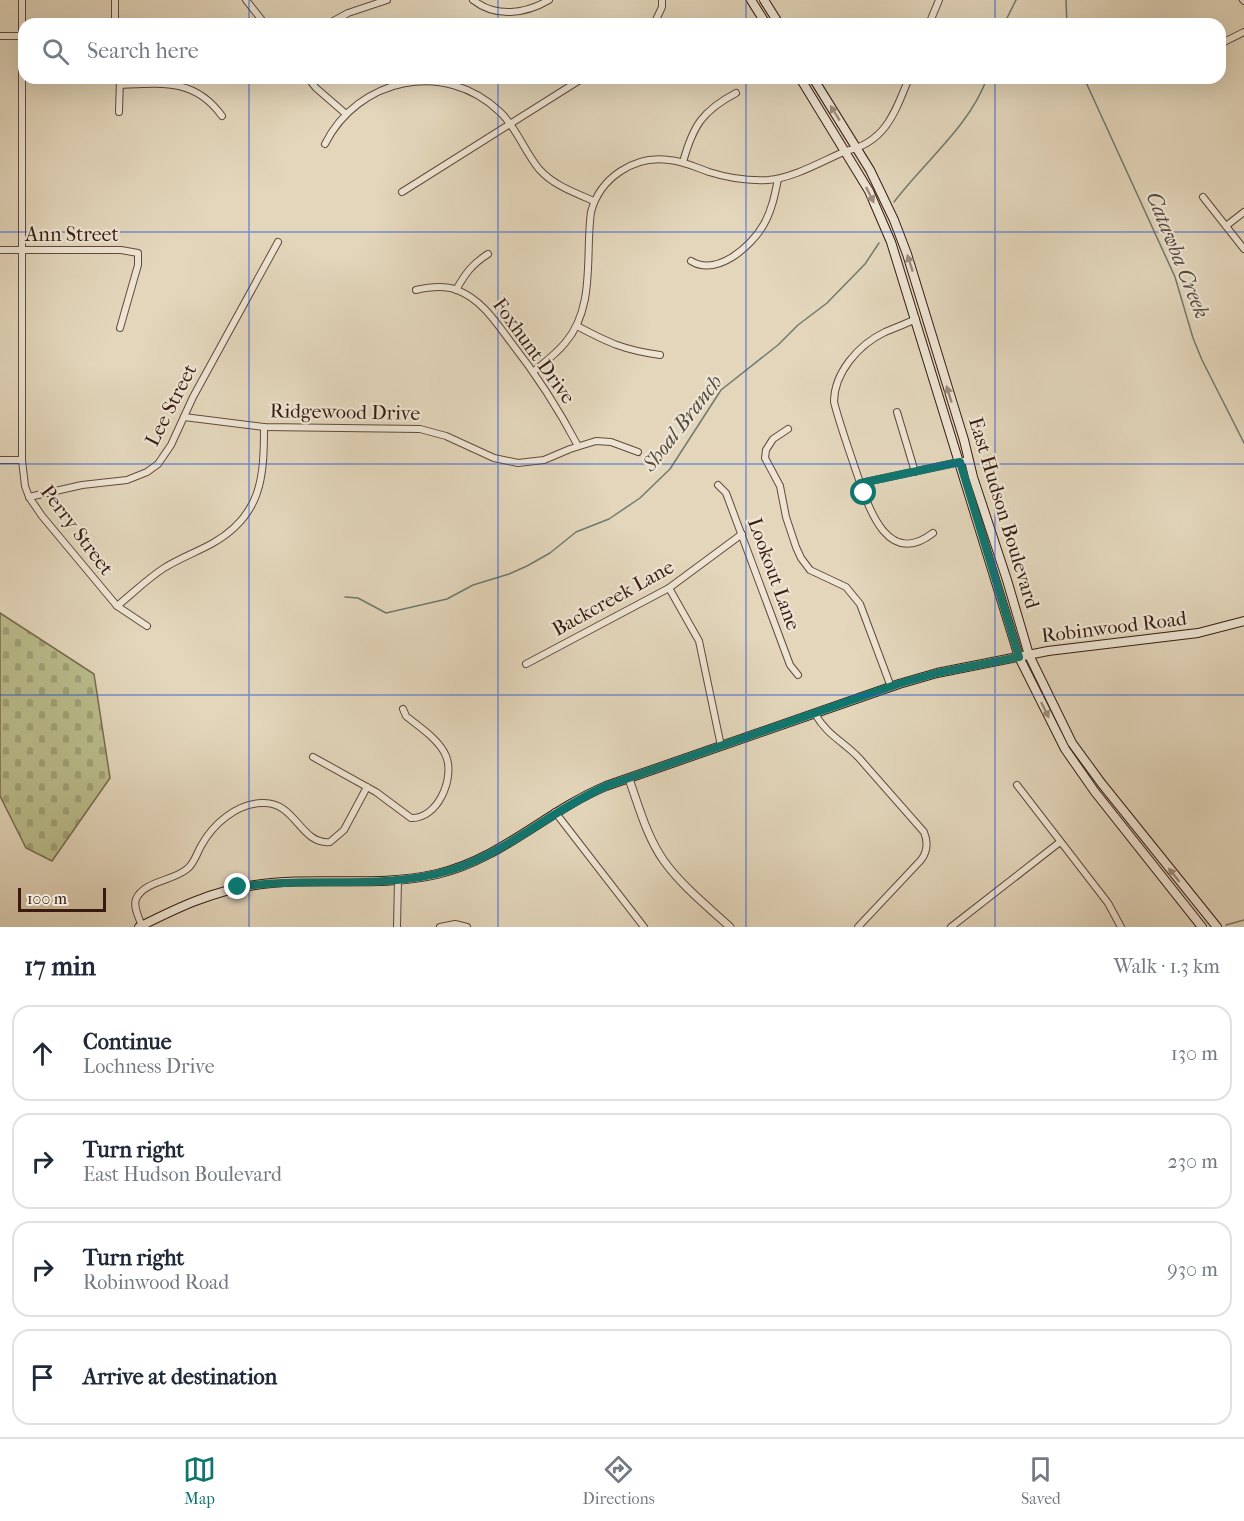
<!DOCTYPE html>
<html lang="en">
<head>
<meta charset="utf-8">
<style>
  :root { --surface:#fff; --page:#f2f2f3; --text:#1f2937; --muted:#747a83; --line:#e0e1e3; --accent:#0f766e }
  body { margin:0; font-family:"IM FELL French Canon",serif; background:var(--page); color:var(--text) }
  .scale { position:absolute; left:18px; bottom:15px; width:88px; box-sizing:border-box; padding-left:6px; border:3px solid #371b10; border-top:0; font-size:16px; line-height:21px; white-space:nowrap; color:#371b10; -webkit-text-stroke:4px #ede4d3; paint-order:stroke }
  .stop { position:absolute; width:18px; height:18px; margin:-14px; border:4px solid #0f766e; border-radius:50%; background:#fff }
  .stop.end { background:#0f766e; border-color:#fff; box-shadow:0 2px 6px #0008 }
  .list { margin:0; padding:0; list-style:none }
  h2 { display:flex; justify-content:space-between; align-items:center; height:78px; margin:0; padding:0 24px; font-size:26px }
  h2 small { font-size:20px; font-weight:400; color:var(--muted) }
  .list li { display:grid; grid-template-columns:39px 1fr auto; gap:18px; align-items:center; box-sizing:border-box; height:96px; margin:0 12px 12px; padding:0 12px; border:2px solid var(--line); border-radius:18px }
  .list b { display:block; font-size:22px; white-space:nowrap }
  .list p { margin:0; font-size:20px; white-space:nowrap; color:var(--muted) }
  .list em { font-size:20px; font-style:normal; color:var(--muted) }
  .icon { flex:none; width:33px; height:33px; fill:none; stroke:currentColor; stroke-width:2; stroke-linecap:round; stroke-linejoin:round }
  .map { position:relative; flex:none; width:1244px; height:927px; overflow:hidden }
  .search { position:absolute; background:var(--surface); box-shadow:0 6px 24px #0002; left:18px; right:18px; top:18px; height:66px; display:flex; align-items:center; gap:15px; box-sizing:border-box; padding:0 21px; border-radius:18px; color:var(--muted); font-size:22px }
  .sheet { height:510px; background:var(--surface) }
  nav { display:flex; justify-content:space-around; align-items:center; box-sizing:border-box; height:84px; border-top:2px solid var(--line); background:var(--surface); font-size:16px; color:var(--muted) }
  nav a { display:grid; justify-items:center; gap:3px }
  nav .on { color:var(--accent) }
  .map>svg:first-child { display:block }
</style>
</head>
<body>
<div class="map">
<svg width="1244" height="927" viewBox="0 0 1244 927">
  <defs>
    <pattern id="cemetery-stones" width="16" height="16" patternUnits="userSpaceOnUse" patternTransform="scale(1.5)"><rect width="16" height="16" fill="#babc8c"/><path d="M2 7V4a2 2 0 0 1 4 0v3zM10 15v-3a2 2 0 0 1 4 0v3z" fill="#a0a178"/></pattern>
  </defs>
  <rect width="100%" height="100%" fill="#e3d6bb"/>
  <filter id="stains"><feTurbulence type="fractalNoise" baseFrequency=".00333" numOctaves="4"/><feColorMatrix values="0 0 0 0 .2 0 0 0 0 .09 0 0 0 0 .02 0 0 0 .5 -.17"/></filter>
  <radialGradient id="worn" r=".72"><stop offset=".6" stop-color="#630" stop-opacity="0"/><stop offset="1" stop-color="#630" stop-opacity=".3"/></radialGradient>
  <!-- cemetery -->
  <path fill="url(#cemetery-stones)" stroke="#786c4e" stroke-width="1.5" d="M0,613L94,674L110,778L52,861L26,848L0,796Z"/>
  <g fill="none" stroke-linecap="round" stroke-linejoin="round">
    <!-- stream -->
    <g stroke="#6f7a70" stroke-width="1.5">
      <path d="M1066,0L1067,24"/>
      <path d="M1004,24L1016,0"/>
      <path d="M1084,78L1175,277L1193,338L1202,360L1244,443"/>
      <path d="M894,202C924,162 970,126 987,78"/>
      <path d="M345,597L358,598L386,613L447,599L473,585L509,574L527,566L550,553L576,532L609,519L640,498L670,469L721,390L778,345L798,325L827,303L865,264L879,243"/>
      <path d="M1226,925L1244,920"/>
    </g>
    <!-- minor casing -->
    <g stroke="#624a3b" stroke-width="8">
      <g id="minor">
        <path d="M22,0V460L25,486L29,497L42,516L117,606L147,626"/>
        <path d="M115,0V24"/>
        <path d="M246,0L265,24"/>
        <path d="M473,0C496,18 525,14 549,0"/>
        <path d="M1243,0L1244,1"/>
        <path d="M328,24L348,13L387,0"/>
        <path d="M654,24L662,7V0"/>
        <path d="M929,24L939,0"/>
        <path d="M0,36H24"/>
        <path d="M1220,44L1244,32"/>
        <path d="M308,78L316,88L346,114"/>
        <path d="M120,85C161,83 195,78 222,116"/>
        <path d="M119,112L120,78"/>
        <path d="M325,144C358,78 445,59 500,112C517,128 524,151 539,169C553,185 575,193 594,201"/>
        <path d="M683,162C693,126 702,111 736,93"/>
        <path d="M402,192L583,78"/>
        <path d="M1203,197L1244,249"/>
        <path d="M1226,226L1244,212"/>
        <path d="M0,250H121L138,253V265L120,328"/>
        <path d="M691,261C717,277 752,246 764,224C772,210 775,194 778,179"/>
        <path d="M416,290C429,287 444,285 457,290C482,300 495,321 510,341C536,374 558,408 578,446"/>
        <path d="M456,290C465,274 472,264 488,254"/>
        <path d="M916,319C905,324 895,328 885,332C858,345 834,373 834,402C840,425 848,447 855,468C867,502 885,570 933,533"/>
        <path d="M577,326C609,343 624,350 660,355"/>
        <path d="M534,371C545,362 556,354 565,343C596,307 585,255 591,212C600,178 634,155 669,160C683,161 695,167 709,172C728,178 747,181 768,180C794,178 822,161 846,151C886,142 895,112 909,78"/>
        <path d="M897,412L915,472"/>
        <path d="M184,417L264,427L420,429L446,436L494,458L518,463L544,460L570,449L596,441L611,442L638,452"/>
        <path d="M788,429L773,439L766,450L765,458L780,486L786,517L796,547L801,558L810,570L846,587L860,604L891,687"/>
        <path d="M0,460H22"/>
        <path d="M861,483L968,460"/>
        <path d="M718,485L726,493L790,665L798,675"/>
        <path d="M29,497L82,485L127,480L147,472L158,464L171,445L193,397L278,242"/>
        <path d="M669,588L699,641L721,746"/>
        <path d="M117,606C132,594 147,579 164,568C180,558 197,552 213,543C262,515 264,477 264,427"/>
        <path d="M526,664L669,588L742,534"/>
        <path d="M815,714C828,736 843,741 859,758L924,832C928,842 928,851 921,860L858,927"/>
        <path d="M313,757L376,792L411,818C438,819 455,778 446,756C439,739 419,727 406,716L403,709"/>
        <path d="M1017,785L1108,903L1121,927"/>
        <path d="M555,812L644,927"/>
        <path d="M142,926C139,918 133,907 136,899C144,881 173,881 187,869C194,864 197,853 201,846C213,824 236,804 262,803C296,801 300,845 330,842L344,830L367,787"/>
        <path d="M397,927L398,880"/>
        <path d="M440,927L455,924L467,927"/>
        <path d="M951,927L1060,842"/>
      </g>
    </g>
    <!-- tertiary casing -->
    <g stroke="#624a3b" stroke-width="9">
      <path id="tertiary" d="M629,779C639,807 647,837 664,861C682,886 707,906 730,927"/>
    </g>
    <!-- secondary casing -->
    <g stroke="#371b10" stroke-width="10">
      <g id="secondary">
        <path d="M751,0L766,24"/>
        <path d="M764,0L779,24"/>
        <path d="M800,78L869,191L891,242L1019,657L1065,749L1095,792L1202,927"/>
        <path d="M813,78L870,170L894,220L907,254L964,440L973,477L1007,580L1029,655L1072,743L1102,784L1217,927"/>
        <path d="M139,927C177,908 212,891 255,885C315,876 377,888 437,874C501,859 547,811 606,786L899,684L937,673L1048,651L1198,633L1244,621"/>
      </g>
    </g>
    <!-- minor -->
    <use href="#minor" stroke="#ede4d3" stroke-width="6"/>
    <!-- tertiary -->
    <use href="#tertiary" stroke="#ede4d3" stroke-width="7"/>
    <!-- secondary -->
    <use href="#secondary" stroke="#ede4d3" stroke-width="8"/>
  </g>
  <!-- one-way arrows -->
  <defs><path id="oneway-solid" d="M-6-.8H1V-3.2L6.5 0L1 3.2V.8H-6Z" transform="scale(1.5)"/></defs>
  <g fill="#9b8a7b">
    <use href="#oneway-solid" transform="translate(835 113) rotate(-122)"/>
    <use href="#oneway-solid" transform="translate(870 195) rotate(64)"/>
    <use href="#oneway-solid" transform="translate(910 263) rotate(-108)"/>
    <use href="#oneway-solid" transform="translate(949 394) rotate(-107)"/>
    <use href="#oneway-solid" transform="translate(1045 710) rotate(64)"/>
    <use href="#oneway-solid" transform="translate(1174 875) rotate(-129)"/>
  </g>
  <g fill="none" stroke-linecap="round" stroke-linejoin="round">
    <!-- route -->
    <path stroke="#0f766e" stroke-width="8" d="M238,887C308,876 382,891 451,870C508,852 552,810 606,786L898,684L937,673L1019,657L960,462L861,483L864,493"/>
  </g>
  <!-- grid -->
  <path fill="none" stroke="#1d4ed8" stroke-width="1.5" stroke-opacity="0.55" d="M249,0V24M498,0V24M746,0V24M995,0V24M249,78V927M498,78V927M746,78V927M995,78V927M0,232H1244M0,464H1244M0,695H1244"/>
  <g text-anchor="middle" dominant-baseline="central" stroke-width="4.5" stroke-linejoin="round" paint-order="stroke">
    <!-- street labels -->
    <g font-size="20" fill="#371b10" stroke="#ede4d3">
      <text x="72" y="234">Ann Street</text>
      <text transform="translate(534 351) rotate(54)">Foxhunt Drive</text>
      <text transform="translate(171 405) rotate(-63)">Lee Street</text>
      <text transform="translate(345 412) rotate(1)">Ridgewood Drive</text>
      <text transform="translate(1004 513) rotate(73)">East Hudson Boulevard</text>
      <text transform="translate(77 530) rotate(53)">Perry Street</text>
      <text transform="translate(774 574) rotate(70)">Lookout Lane</text>
      <text transform="translate(613 598) rotate(-29)">Backcreek Lane</text>
      <text transform="translate(1114 627) rotate(-7)">Robinwood Road</text>
    </g>
    <!-- water labels -->
    <g font-size="21" font-style="italic" fill="#534a40" stroke="#ede4d3">
      <text transform="translate(1178 255) rotate(68)">Catawba Creek</text>
      <text transform="translate(682 423) rotate(-52)">Shoal Branch</text>
    </g>
  </g>
  <rect width="100%" height="100%" filter="url(#stains)"/>
  <rect width="100%" height="100%" fill="url(#worn)"/>
</svg>
<div class="scale">100 m</div>
<div class="stop" style="left:864px;top:493px"></div>
<div class="stop end" style="left:238px;top:887px"></div>
<div class="search"><svg class="icon" aria-label="search" viewBox="0 0 24 24"><circle cx="10" cy="10" r="6"/><path d="M15 15l6 6"/></svg>Search here</div>
</div>
<section class="sheet">
<h2>17 min<small>Walk · 1.3 km</small></h2>
<ul class="list">
<li><svg class="icon" aria-label="ahead" viewBox="0 0 24 24"><path d="M12 20V5M6 11l6-6 6 6"/></svg><div><b>Continue</b><p>Lochness Drive</p></div><em>130 m</em></li>
<li><svg class="icon" aria-label="right" viewBox="0 0 24 24"><path d="M7 20v-9h11M14 6l5 5-5 5"/></svg><div><b>Turn right</b><p>East Hudson Boulevard</p></div><em>230 m</em></li>
<li><svg class="icon" aria-label="right" viewBox="0 0 24 24"><path d="M7 20v-9h11M14 6l5 5-5 5"/></svg><div><b>Turn right</b><p>Robinwood Road</p></div><em>930 m</em></li>
<li><svg class="icon" aria-label="arrive" viewBox="0 0 24 24"><path d="M6 21V4h12l-3 4 3 4H6"/></svg><div><b>Arrive at destination</b></div></li>
</ul>
</section>
<nav>
<a class="on"><svg class="icon" aria-label="map" viewBox="0 0 24 24"><path d="M3 6l6-2 6 2 6-2v14l-6 2-6-2-6 2zM9 4v14M15 6v14"/></svg>Map</a>
<a><svg class="icon" aria-label="directions" viewBox="0 0 24 24"><path d="M12 3l9 9-9 9-9-9zM9 14v-3h6M13 9l2 2-2 2"/></svg>Directions</a>
<a><svg class="icon" aria-label="saved" viewBox="0 0 24 24"><path d="M7 4h10v16l-5-4-5 4z"/></svg>Saved</a>
</nav>
</body>
</html>
